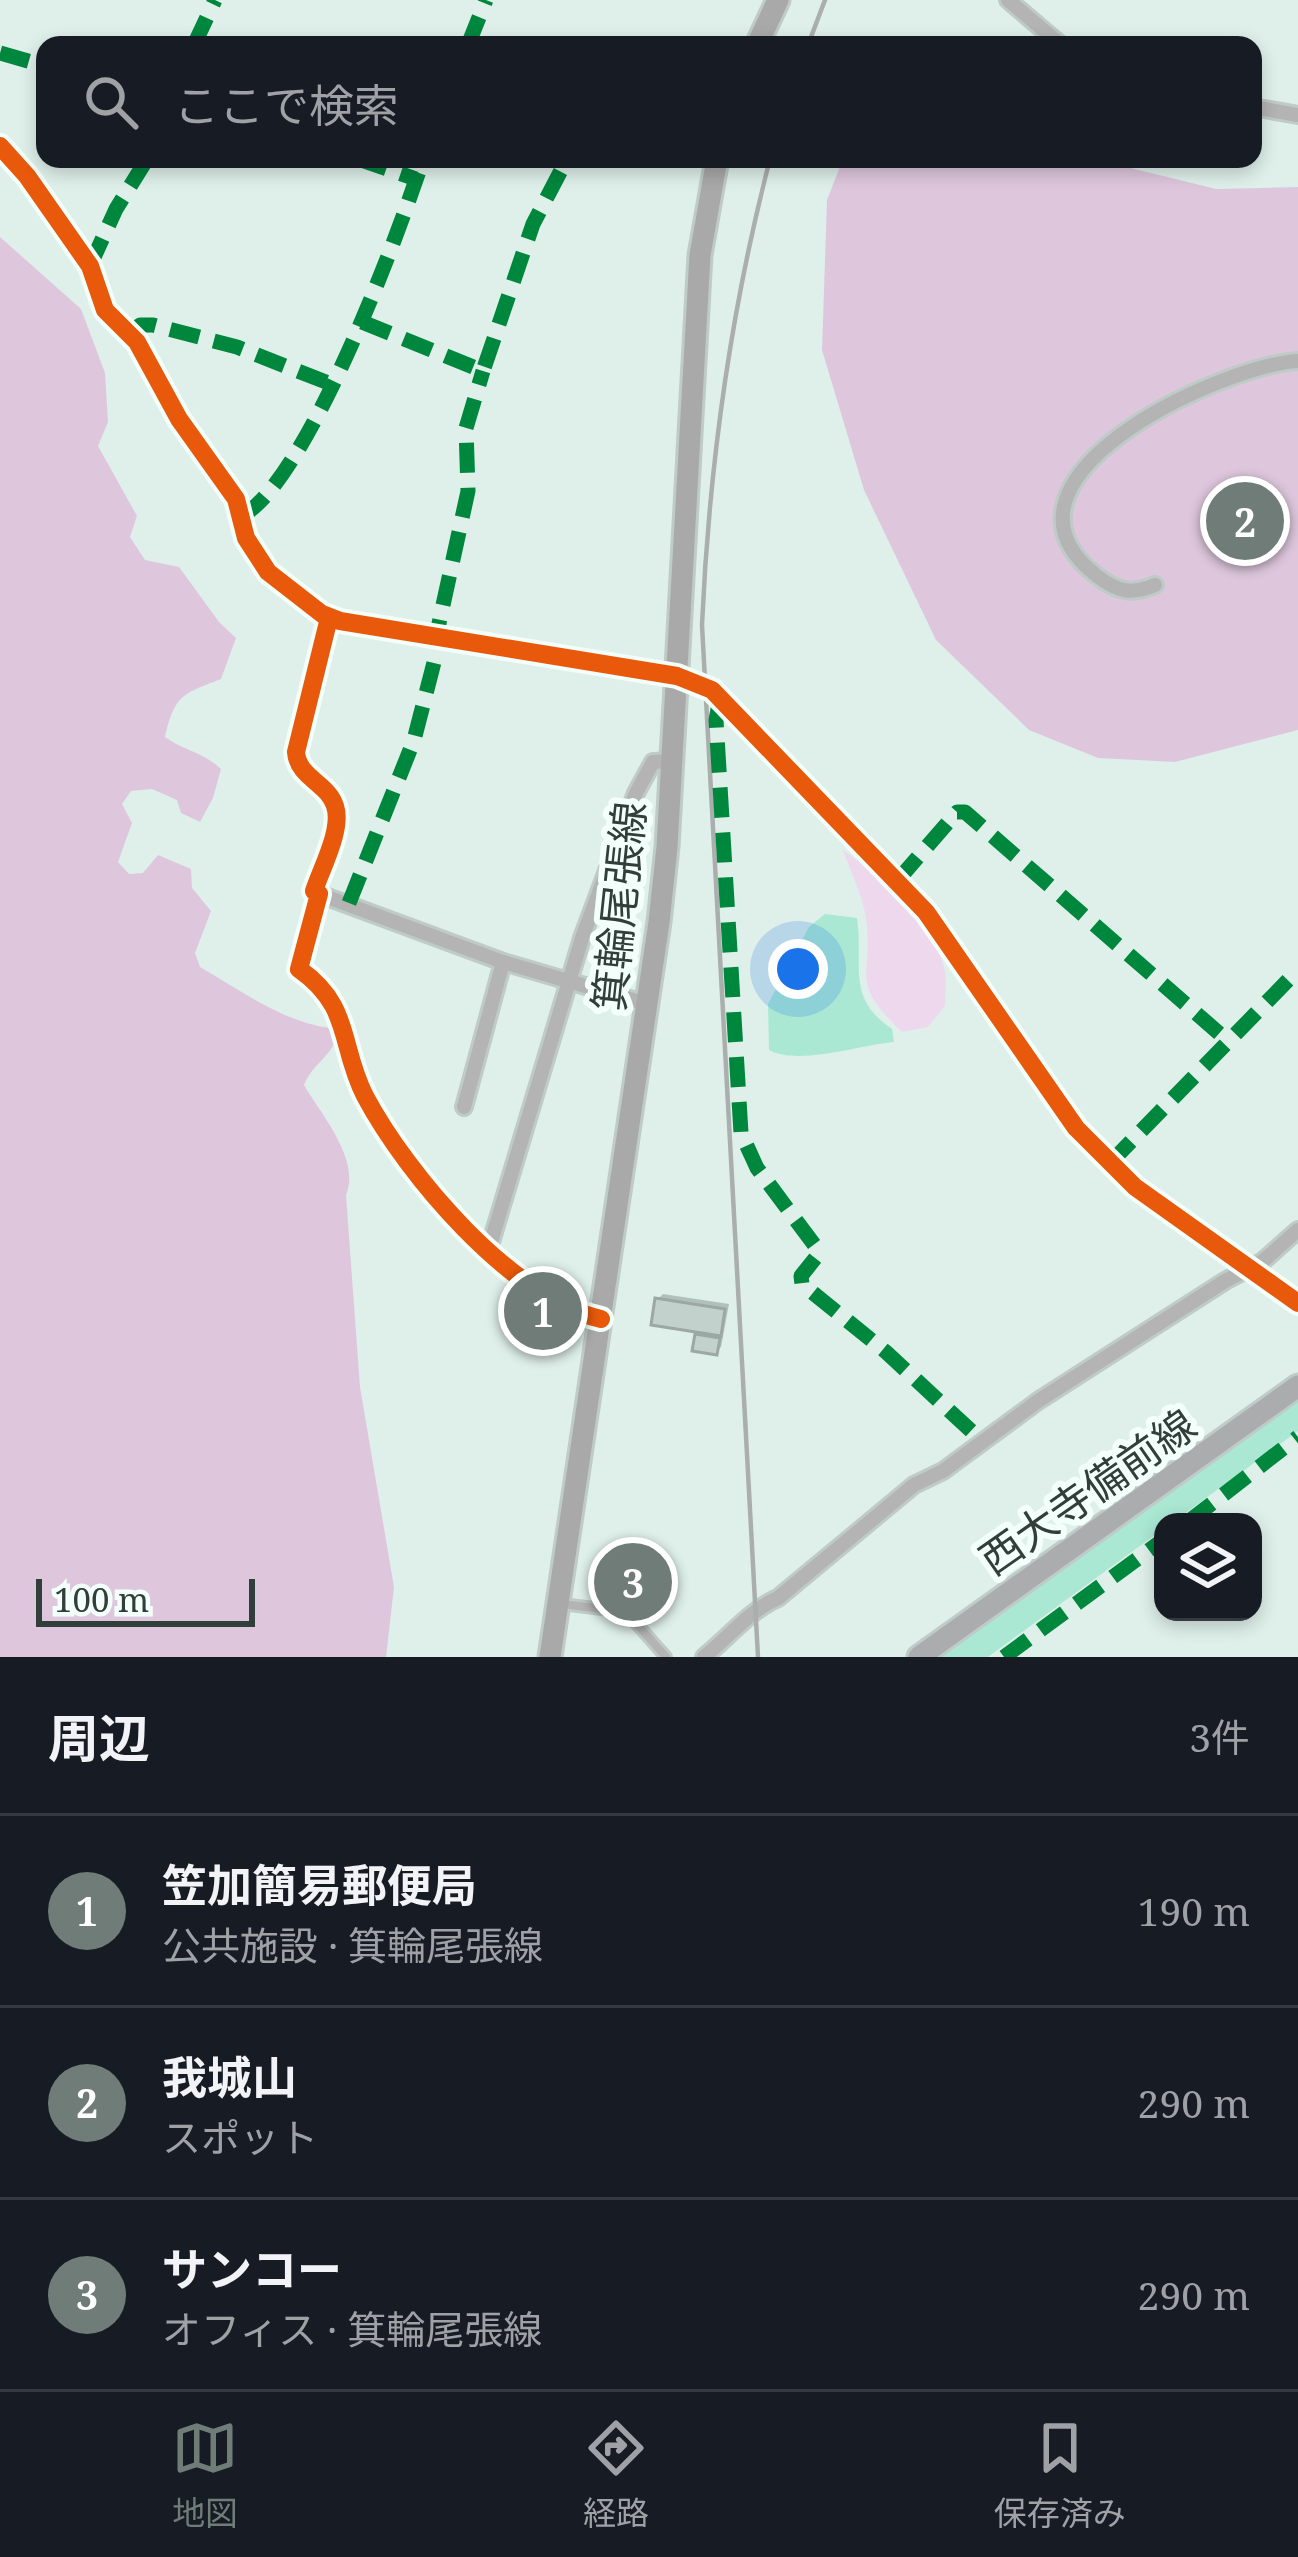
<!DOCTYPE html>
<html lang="ja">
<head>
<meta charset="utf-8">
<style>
  :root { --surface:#171b24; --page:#242831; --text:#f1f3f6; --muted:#9ea1a6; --line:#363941; --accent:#6f7c78 }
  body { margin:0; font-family:"Noto Serif","Noto Sans JP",serif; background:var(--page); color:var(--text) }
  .controls { position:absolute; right:36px; bottom:36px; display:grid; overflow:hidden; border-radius:24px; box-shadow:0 6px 18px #0003 }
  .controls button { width:108px; height:108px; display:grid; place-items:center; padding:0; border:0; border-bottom:3px solid var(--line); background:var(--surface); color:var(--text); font:60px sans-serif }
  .scale { position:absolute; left:36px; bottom:30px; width:219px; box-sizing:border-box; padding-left:12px; border:6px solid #323e3a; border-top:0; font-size:33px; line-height:42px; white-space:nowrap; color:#323e3a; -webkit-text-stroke:9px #f3fffa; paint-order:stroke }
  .you { position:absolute; left:798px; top:969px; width:42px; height:42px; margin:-30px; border:9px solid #fff; border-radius:50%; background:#1a73e8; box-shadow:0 0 0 18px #1a73e833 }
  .badge { display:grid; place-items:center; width:78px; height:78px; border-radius:50%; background:var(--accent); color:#fff; font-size:39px; font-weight:700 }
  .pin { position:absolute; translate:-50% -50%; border:6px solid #fff; box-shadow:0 3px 12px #0006 }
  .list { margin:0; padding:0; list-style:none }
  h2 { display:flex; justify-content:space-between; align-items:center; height:156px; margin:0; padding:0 48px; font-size:51px }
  h2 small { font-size:39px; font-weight:400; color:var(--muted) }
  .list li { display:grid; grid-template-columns:78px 1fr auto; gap:36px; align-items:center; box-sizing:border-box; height:192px; padding:0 48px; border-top:3px solid var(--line) }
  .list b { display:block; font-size:45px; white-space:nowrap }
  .list p { margin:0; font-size:39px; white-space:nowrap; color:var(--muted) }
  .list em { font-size:39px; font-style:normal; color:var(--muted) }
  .icon { flex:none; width:66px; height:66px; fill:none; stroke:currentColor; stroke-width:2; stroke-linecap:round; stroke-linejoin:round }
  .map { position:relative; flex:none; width:1298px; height:1657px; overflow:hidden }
  .search { position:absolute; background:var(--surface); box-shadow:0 6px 18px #0003; left:36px; right:36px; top:36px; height:132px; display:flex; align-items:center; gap:30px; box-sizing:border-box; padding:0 42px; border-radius:24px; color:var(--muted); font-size:45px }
  .sheet { height:732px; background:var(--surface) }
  nav { display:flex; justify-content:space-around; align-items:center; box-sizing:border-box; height:168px; border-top:3px solid var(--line); background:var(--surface); font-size:33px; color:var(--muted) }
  nav a { display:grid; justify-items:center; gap:6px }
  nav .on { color:var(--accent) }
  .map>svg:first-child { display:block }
</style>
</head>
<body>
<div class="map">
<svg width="1298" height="1657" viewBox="0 0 1298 1657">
  <rect width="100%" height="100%" fill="#dff0ea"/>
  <!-- green -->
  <path fill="#eed8ee" d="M843,850C882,878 931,918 944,967C947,979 945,994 945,1006L928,1027L902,1032C844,976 877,978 865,913C861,892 850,870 843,850Z"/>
  <!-- forest -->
  <g fill="#dec7dd">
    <path d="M843,159H1094L1216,189L1298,187V730L1175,762L1098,758L1029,730L936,640L864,490L822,350L827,200Z"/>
    <path d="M0,237L81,309L105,373L108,422L98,446L137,516L130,537L145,560L179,567L219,622L236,638L221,679C183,694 175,694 165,737C183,750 205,753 221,769L213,798L200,822L181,813L177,800L152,789L131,791L122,804L132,823L118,862L129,874L143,873L158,855L191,869L192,888L211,911L195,953L200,967C240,990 283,1022 330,1028L337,1038C329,1058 312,1065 304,1085C321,1114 361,1160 346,1195L360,1387L394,1587L386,1657H0Z"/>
  </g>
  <!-- water -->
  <g fill="#aae8d4">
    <path d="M825,914L857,918C864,966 845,997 892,1029L894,1042C860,1045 798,1066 769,1050L768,1004L809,927Z"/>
    <path d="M1298,1395V1431L1173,1522H1163V1529L988,1657H934Z"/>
  </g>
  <!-- shadow -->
  <path fill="#0003" d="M663,1294L729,1304L721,1347L716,1352L695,1348L699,1330L658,1299Z"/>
  <!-- building -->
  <g fill="#c3d1cc" stroke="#9ba8a4" stroke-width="3">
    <path d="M533,1291L562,1306L554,1322L525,1307Z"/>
    <path d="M655,1298L725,1309L721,1336L651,1325Z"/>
    <path d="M695,1334L720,1338L717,1355L692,1351Z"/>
  </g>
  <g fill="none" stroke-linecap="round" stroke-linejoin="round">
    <!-- lane casing -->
    <g stroke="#becbc6" stroke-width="14">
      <path id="lane" d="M562,1604L626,1612L666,1657"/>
    </g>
    <!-- street casing -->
    <g stroke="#becbc6" stroke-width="20">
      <g id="street">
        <path d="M1008,0L1061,45"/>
        <path d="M1253,107L1298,115"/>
        <path d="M0,146L27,176L90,266L105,310L137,342L179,419L236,499L246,538L268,572L322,614L340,621L677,676L712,690L926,912L1076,1128L1135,1187L1298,1303"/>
        <path d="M1155,585C1131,595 1118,592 1097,576C973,480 1219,366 1298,361"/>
        <path d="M329,618L296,752C298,778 328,783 335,806C343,829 321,869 314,891L319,894L299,969C352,1006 339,1045 365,1096C407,1175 511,1298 601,1319"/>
        <path d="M319,894L503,962L647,1004"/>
        <path d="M464,1107L503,962"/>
        <path d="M488,1252L582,938L636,793L653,762L672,761"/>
        <path d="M704,1657C729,1637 750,1610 778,1598L914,1485L943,1471L1038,1401L1225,1281L1263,1261L1298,1230"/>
      </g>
    </g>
    <!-- secondary casing -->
    <g stroke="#becbc6" stroke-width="27">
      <g id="secondary">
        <path d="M757,45L778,0"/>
        <path d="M550,1657L659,922L667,847L700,255L717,159"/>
      </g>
    </g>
    <!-- primary casing -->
    <g stroke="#becbc6" stroke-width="27">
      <path id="primary" d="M919,1657L1298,1386"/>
    </g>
    <!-- lane -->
    <use href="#lane" stroke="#b4b4b5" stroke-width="8"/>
    <!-- street -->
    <use href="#street" stroke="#b4b4b5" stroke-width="14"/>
    <!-- secondary -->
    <use href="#secondary" stroke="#a9a9aa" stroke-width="21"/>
    <!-- primary -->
    <use href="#primary" stroke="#abacae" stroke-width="21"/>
    <!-- rail -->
    <g stroke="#aaaead" stroke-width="4.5">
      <path d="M808,45L825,0"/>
      <path d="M758,1657L702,625C709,466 730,313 770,159"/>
    </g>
    <!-- quiet -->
    <g stroke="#00873e" stroke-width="15" stroke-dasharray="30 15" stroke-linecap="butt">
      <path d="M194,45L215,0"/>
      <path d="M468,45L486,0"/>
      <path d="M0,53L45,66"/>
      <path d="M358,159L416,179"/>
      <path d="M90,266L116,209L147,159"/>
      <path d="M362,322L483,371L533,224L567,159"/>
      <path d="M129,334L140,325H153L237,347L331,384"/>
      <path d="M242,516C308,479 398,236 423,159"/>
      <path d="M720,698L716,720L741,1133L757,1168L816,1247L817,1256L801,1276L802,1284L886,1352L982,1441"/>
      <path d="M898,880L957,812H965L1228,1041"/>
      <path d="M349,903L414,740L439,643L436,637L468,491L466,428L483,371"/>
      <path d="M1110,1163L1298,970"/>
      <path d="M1188,1522L1298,1437"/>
      <path d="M1004,1657L1163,1540"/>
    </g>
    <!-- cycleway casing -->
    <g stroke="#f3fffa" stroke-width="26">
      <g id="cycleway">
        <path d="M0,146L27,176L90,266L105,310L137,342L179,419L236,499L246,538L268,572L322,614L340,621L677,676L712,690L926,912L1076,1128L1135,1187L1298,1303"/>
        <path d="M329,618L296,752C298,778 328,783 335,806C343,829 321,869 314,891L319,894L299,969C352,1006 339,1045 365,1096C407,1175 511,1298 601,1319"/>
      </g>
    </g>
    <!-- cycleway -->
    <use href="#cycleway" stroke="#e8590c" stroke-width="18"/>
  </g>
  <g text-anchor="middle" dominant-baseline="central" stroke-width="12" stroke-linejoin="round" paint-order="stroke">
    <!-- street labels -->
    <g font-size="42" fill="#323e3a" stroke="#f3fffa">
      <text transform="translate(618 906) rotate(-84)">箕輪尾張線</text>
      <text transform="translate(1087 1491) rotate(-35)">西大寺備前線</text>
    </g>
  </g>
</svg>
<div class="controls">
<button><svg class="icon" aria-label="layers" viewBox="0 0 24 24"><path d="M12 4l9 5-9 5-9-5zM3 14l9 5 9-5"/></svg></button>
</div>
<div class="scale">100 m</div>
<div class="you"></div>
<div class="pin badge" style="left:543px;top:1311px">1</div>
<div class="pin badge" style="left:1245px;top:521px">2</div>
<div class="pin badge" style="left:633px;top:1582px">3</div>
<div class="search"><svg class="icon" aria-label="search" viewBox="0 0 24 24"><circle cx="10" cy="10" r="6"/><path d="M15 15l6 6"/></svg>ここで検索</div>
</div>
<section class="sheet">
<h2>周辺<small>3件</small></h2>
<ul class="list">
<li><span class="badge">1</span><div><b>笠加簡易郵便局</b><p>公共施設 · 箕輪尾張線</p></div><em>190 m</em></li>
<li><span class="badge">2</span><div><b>我城山</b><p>スポット</p></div><em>290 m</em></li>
<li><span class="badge">3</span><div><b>サンコー</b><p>オフィス · 箕輪尾張線</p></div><em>290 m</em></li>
</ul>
</section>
<nav>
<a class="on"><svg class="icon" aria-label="map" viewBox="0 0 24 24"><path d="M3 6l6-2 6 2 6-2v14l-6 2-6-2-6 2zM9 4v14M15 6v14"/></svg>地図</a>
<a><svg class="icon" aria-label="directions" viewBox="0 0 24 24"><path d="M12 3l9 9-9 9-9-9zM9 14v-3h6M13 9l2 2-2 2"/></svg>経路</a>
<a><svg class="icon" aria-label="saved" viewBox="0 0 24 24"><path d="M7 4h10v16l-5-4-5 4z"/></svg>保存済み</a>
</nav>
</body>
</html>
